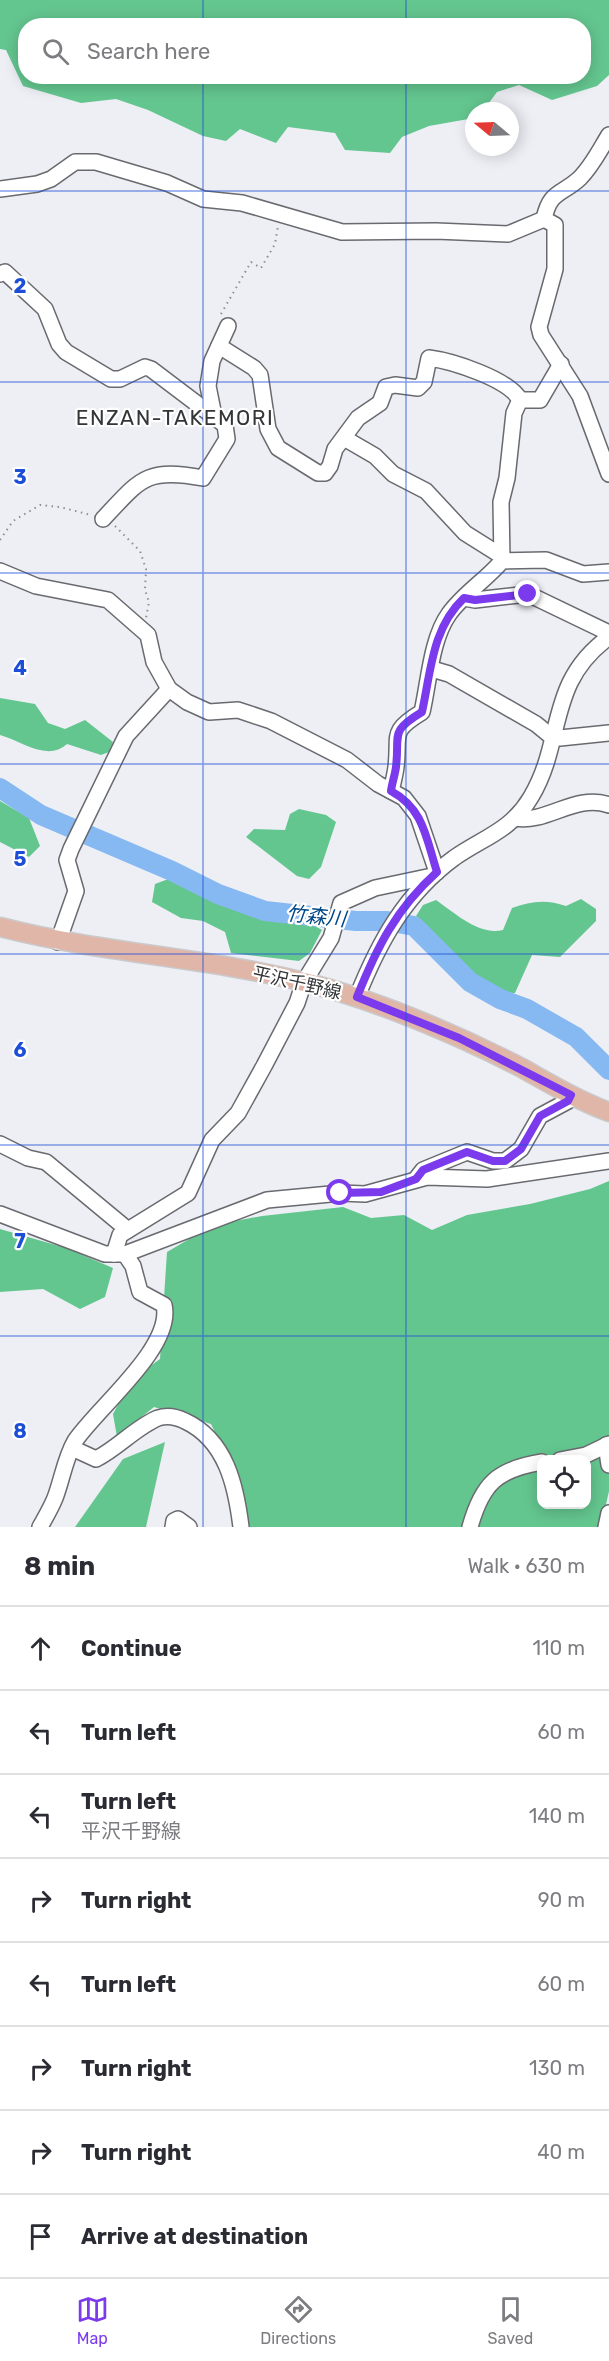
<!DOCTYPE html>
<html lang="en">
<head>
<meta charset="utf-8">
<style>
  :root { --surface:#fff; --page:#f2f2f3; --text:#2b2b33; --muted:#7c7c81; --line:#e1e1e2; --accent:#7c3aed }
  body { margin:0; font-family:Rubik,"Noto Sans JP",sans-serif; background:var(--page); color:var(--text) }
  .controls { position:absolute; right:18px; bottom:18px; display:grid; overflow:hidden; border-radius:12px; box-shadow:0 3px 15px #0003 }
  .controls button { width:54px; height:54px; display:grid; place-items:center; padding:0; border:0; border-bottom:2px solid var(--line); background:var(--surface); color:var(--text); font:30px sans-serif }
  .compass { position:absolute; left:465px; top:102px; width:54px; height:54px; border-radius:50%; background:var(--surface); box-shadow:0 3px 15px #0003; rotate:289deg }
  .stop { position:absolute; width:18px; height:18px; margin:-14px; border:4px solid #7c3aed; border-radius:50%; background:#fff }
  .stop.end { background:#7c3aed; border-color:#fff; box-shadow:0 2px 6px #0008 }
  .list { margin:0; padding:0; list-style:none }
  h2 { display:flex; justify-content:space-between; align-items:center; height:78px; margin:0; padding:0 24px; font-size:26px }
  h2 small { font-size:20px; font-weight:400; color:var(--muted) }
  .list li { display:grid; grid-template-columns:39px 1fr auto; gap:18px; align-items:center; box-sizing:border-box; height:84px; padding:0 24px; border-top:2px solid var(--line) }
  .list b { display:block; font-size:22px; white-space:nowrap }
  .list p { margin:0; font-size:20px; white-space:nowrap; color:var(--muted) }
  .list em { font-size:20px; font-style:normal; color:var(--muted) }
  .icon { flex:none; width:33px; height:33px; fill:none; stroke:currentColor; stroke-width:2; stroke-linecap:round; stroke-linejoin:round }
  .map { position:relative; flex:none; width:609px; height:1527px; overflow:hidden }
  .search { position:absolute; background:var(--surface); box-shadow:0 3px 15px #0003; left:18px; right:18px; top:18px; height:66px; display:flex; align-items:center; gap:15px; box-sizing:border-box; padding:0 21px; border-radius:24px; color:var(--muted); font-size:22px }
  .sheet { height:750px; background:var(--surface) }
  nav { display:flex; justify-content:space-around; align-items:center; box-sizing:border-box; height:84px; border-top:2px solid var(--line); background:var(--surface); font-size:16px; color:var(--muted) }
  nav a { display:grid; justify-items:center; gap:3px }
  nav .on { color:var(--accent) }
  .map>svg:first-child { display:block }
</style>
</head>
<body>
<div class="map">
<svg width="609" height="1527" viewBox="0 0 609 1527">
  <rect width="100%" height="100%" fill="#edeff5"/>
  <!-- forest -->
  <g fill="#64c68f" fill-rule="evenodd">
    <path d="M0,0H609V75L597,86L552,100L519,85L497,92L483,111H474V118L429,126L402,137L390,153L345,150L335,133L288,127L276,143L240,129L226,141L203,136L148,110L116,99L81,103L23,86L6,50L0,49ZM26,26H584V76H26Z"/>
    <path d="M0,698L35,704L48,723L65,729L85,720L113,742L109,752L101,755L67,744C47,762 22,741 0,735Z"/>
    <path d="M0,801L29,818L40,846L29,857L0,842Z"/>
    <path d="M299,809L326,815L336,822L321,867L309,879L297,876L246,837L254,829L285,830L290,814Z"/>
    <path d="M171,878L232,904L283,920H305L322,930L310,953L299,961L231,953L225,932L203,921L181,918L152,902L155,884Z"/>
    <path d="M581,899L596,909V921L560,957L532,955L515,993C477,994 439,943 416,916L423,905L436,900C455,913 479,936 503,930L512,908C530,901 547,899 566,906Z"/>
    <path d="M609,1181V1491L601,1527H248L232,1468L211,1424L154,1407L117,1437L113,1414L131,1380L160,1359L167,1252L213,1225L262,1216L343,1207L371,1218L404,1215L432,1230L467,1215L530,1204L590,1189ZM542,1460H586V1504H542Z"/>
    <path d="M0,1229L66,1248L113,1268L105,1297L80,1309L43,1289L0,1292Z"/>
    <path d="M165,1442L146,1527H75L123,1459Z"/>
  </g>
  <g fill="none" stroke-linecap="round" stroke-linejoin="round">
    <!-- river -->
    <path stroke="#86b8f2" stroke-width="20" d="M0,788L41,815L172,871L218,894L265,911L356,921H387L414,926L470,982L500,999L527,1009L576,1037L609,1070"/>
    <!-- minor casing -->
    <g stroke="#696a6f" stroke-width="18">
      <g id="minor">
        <path d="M0,189L37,184L51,179L75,162H96L167,183L203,199L242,203L342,232L436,231L508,234L544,219L555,225V269L539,327L541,335L580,396L609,474"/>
        <path d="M544,219C550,190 562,195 580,178C592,166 600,150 609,135"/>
        <path d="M0,274L5,272L45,309L59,344L66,352L111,379H120L145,367L151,369L225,425L227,439L203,478C145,467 140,480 103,519"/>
        <path d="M219,346L254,368L260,375L268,429L278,448L318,473H325L330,466L335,449L358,418L380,403L386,387L395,385L418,388L424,382L429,358C452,361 509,379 520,400"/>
        <path d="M214,416L208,386L212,361L228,326"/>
        <path d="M344,438L375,456L393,474L426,491L465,533L500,555"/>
        <path d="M502,561L501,502L507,478L514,413L520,400H540L561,364"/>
        <path d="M0,571L36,586L108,600L148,635L154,662L169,689L187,702L209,712L238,710L271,721L347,760L378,784L404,798L418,816L437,872"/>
        <path d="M464,598L475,600L528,594L609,633"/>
        <path d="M432,669L449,674L536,724L552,737L560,738L609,733"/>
        <path d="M391,791C393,783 395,775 396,767C400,734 389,732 422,712C429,682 431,639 449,614C463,594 486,580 502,561L546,560L583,574L609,572"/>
        <path d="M515,818C547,824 575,793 609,805"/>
        <path d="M58,942L76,891L67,860L71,849L126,736L169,689"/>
        <path d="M357,997C379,942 405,894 454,858C484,837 511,831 531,797C565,740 546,683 609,637"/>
        <path d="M0,1144L28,1158L46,1162L128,1230"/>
        <path d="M416,1179L423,1170L467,1152L493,1161H505L521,1149L540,1116L568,1101L571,1095"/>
        <path d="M0,1214L105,1254H125L267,1200L341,1193L365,1194L427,1177L487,1179L609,1161"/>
        <path d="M114,1254L120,1235L188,1193L212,1140L238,1113L264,1066L297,1003L304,982L331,938L341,903L375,888L432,876"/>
        <path d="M606,1445L609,1465"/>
        <path d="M72,1448L96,1459C118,1448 136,1427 158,1418C167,1415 177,1417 185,1421C226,1440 236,1486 241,1527"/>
        <path d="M560,1460L586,1455L609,1444"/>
        <path d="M40,1527C45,1518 51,1508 55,1498C62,1480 65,1458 75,1441C98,1407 174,1347 164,1305L140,1292L133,1266L125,1254"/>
        <path d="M173,1527L174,1521L178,1519L189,1527"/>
        <path d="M470,1527C482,1484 497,1469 542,1462"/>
        <path d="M606,1527L609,1513"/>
      </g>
    </g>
    <!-- major casing -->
    <g stroke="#cacacb" stroke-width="21">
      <path id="major" d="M0,927C100,953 204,957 304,982C373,999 456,1034 520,1067C549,1083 577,1100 609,1112"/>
    </g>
    <!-- path -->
    <g stroke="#8d8e92" stroke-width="2" stroke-dasharray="1.5 4.5" stroke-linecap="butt">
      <path d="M221,314L251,262L261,268L275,244L278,226"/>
      <path d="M115,526L140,551L146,569L145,590L149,602L146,618"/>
      <path d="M0,540L13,521L40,505L60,507L91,515"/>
    </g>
    <!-- minor -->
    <use href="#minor" stroke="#fff" stroke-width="15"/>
    <!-- major -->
    <use href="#major" stroke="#e0b6a9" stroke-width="18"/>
  </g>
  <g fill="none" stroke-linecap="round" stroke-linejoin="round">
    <!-- route -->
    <path stroke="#7c3aed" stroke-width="8" d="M340,1193L381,1192L416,1179L423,1170L467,1152L493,1161H505L521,1149L540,1116L568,1101L571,1095L459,1038L357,997C377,947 396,909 437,872C426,838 424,809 391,791C392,783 395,775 396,767C400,734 389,732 422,712C431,671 432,628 464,598L475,600L528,594"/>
  </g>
  <!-- grid -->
  <path fill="none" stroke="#1d4ed8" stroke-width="1.5" stroke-opacity="0.55" d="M203,0V26M406,0V26M203,76V1527M406,76V1527M0,191H609M0,382H609M0,573H609M0,764H609M0,954H609M0,1145H609M0,1336H609"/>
  <g text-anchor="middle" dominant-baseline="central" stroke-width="4.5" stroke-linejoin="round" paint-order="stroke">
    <!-- street labels -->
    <g font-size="18" fill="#343537" stroke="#fff">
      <text transform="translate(297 983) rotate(13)">平沢千野線</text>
    </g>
    <!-- water labels -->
    <g font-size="20" font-style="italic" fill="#004787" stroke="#fff">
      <text transform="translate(316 916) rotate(6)">竹森川</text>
    </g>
    <!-- quarter labels -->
    <g font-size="21" letter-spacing="1.5" fill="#343537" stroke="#fff">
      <text x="175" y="417">ENZAN-TAKEMORI</text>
    </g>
  </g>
  <g font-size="20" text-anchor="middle" font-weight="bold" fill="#1d4ed8" stroke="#fff" stroke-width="4.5" stroke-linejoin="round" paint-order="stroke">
    <text x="20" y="293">2</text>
    <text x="20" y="484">3</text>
    <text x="20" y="675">4</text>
    <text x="20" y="866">5</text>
    <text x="20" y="1057">6</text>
    <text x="20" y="1248">7</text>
    <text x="20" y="1438">8</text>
  </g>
</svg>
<div class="controls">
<button><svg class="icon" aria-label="locate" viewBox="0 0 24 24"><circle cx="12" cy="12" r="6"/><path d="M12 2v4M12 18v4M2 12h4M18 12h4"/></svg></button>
</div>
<svg class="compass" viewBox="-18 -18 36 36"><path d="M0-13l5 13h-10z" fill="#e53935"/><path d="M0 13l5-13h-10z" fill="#7c7c81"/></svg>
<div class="stop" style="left:340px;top:1193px"></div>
<div class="stop end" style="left:528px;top:594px"></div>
<div class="search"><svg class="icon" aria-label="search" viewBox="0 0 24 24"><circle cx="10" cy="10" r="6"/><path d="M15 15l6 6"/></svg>Search here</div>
</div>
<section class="sheet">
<h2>8 min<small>Walk · 630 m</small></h2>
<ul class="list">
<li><svg class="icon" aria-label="ahead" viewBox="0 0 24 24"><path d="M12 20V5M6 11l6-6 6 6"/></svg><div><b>Continue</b></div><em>110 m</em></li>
<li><svg class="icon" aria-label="left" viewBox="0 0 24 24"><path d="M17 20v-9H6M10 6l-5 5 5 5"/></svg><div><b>Turn left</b></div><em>60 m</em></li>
<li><svg class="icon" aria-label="left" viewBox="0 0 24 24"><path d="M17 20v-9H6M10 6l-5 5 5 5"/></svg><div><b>Turn left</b><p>平沢千野線</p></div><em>140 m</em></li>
<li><svg class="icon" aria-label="right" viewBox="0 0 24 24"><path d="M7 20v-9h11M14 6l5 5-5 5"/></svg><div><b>Turn right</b></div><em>90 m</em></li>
<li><svg class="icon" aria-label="left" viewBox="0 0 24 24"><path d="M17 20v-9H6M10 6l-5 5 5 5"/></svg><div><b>Turn left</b></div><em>60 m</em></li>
<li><svg class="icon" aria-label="right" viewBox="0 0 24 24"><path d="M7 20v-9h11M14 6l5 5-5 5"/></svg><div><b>Turn right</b></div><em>130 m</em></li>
<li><svg class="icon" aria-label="right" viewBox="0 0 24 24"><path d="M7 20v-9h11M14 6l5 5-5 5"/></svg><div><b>Turn right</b></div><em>40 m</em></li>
<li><svg class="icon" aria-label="arrive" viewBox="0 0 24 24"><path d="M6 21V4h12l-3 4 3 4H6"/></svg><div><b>Arrive at destination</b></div></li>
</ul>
</section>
<nav>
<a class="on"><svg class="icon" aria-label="map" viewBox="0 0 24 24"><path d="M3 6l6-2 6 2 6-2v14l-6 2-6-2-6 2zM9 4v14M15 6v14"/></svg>Map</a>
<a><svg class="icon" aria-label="directions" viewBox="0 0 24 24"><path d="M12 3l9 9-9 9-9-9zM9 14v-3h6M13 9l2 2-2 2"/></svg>Directions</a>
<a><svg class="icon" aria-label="saved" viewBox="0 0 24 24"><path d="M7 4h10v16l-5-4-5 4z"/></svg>Saved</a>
</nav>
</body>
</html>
